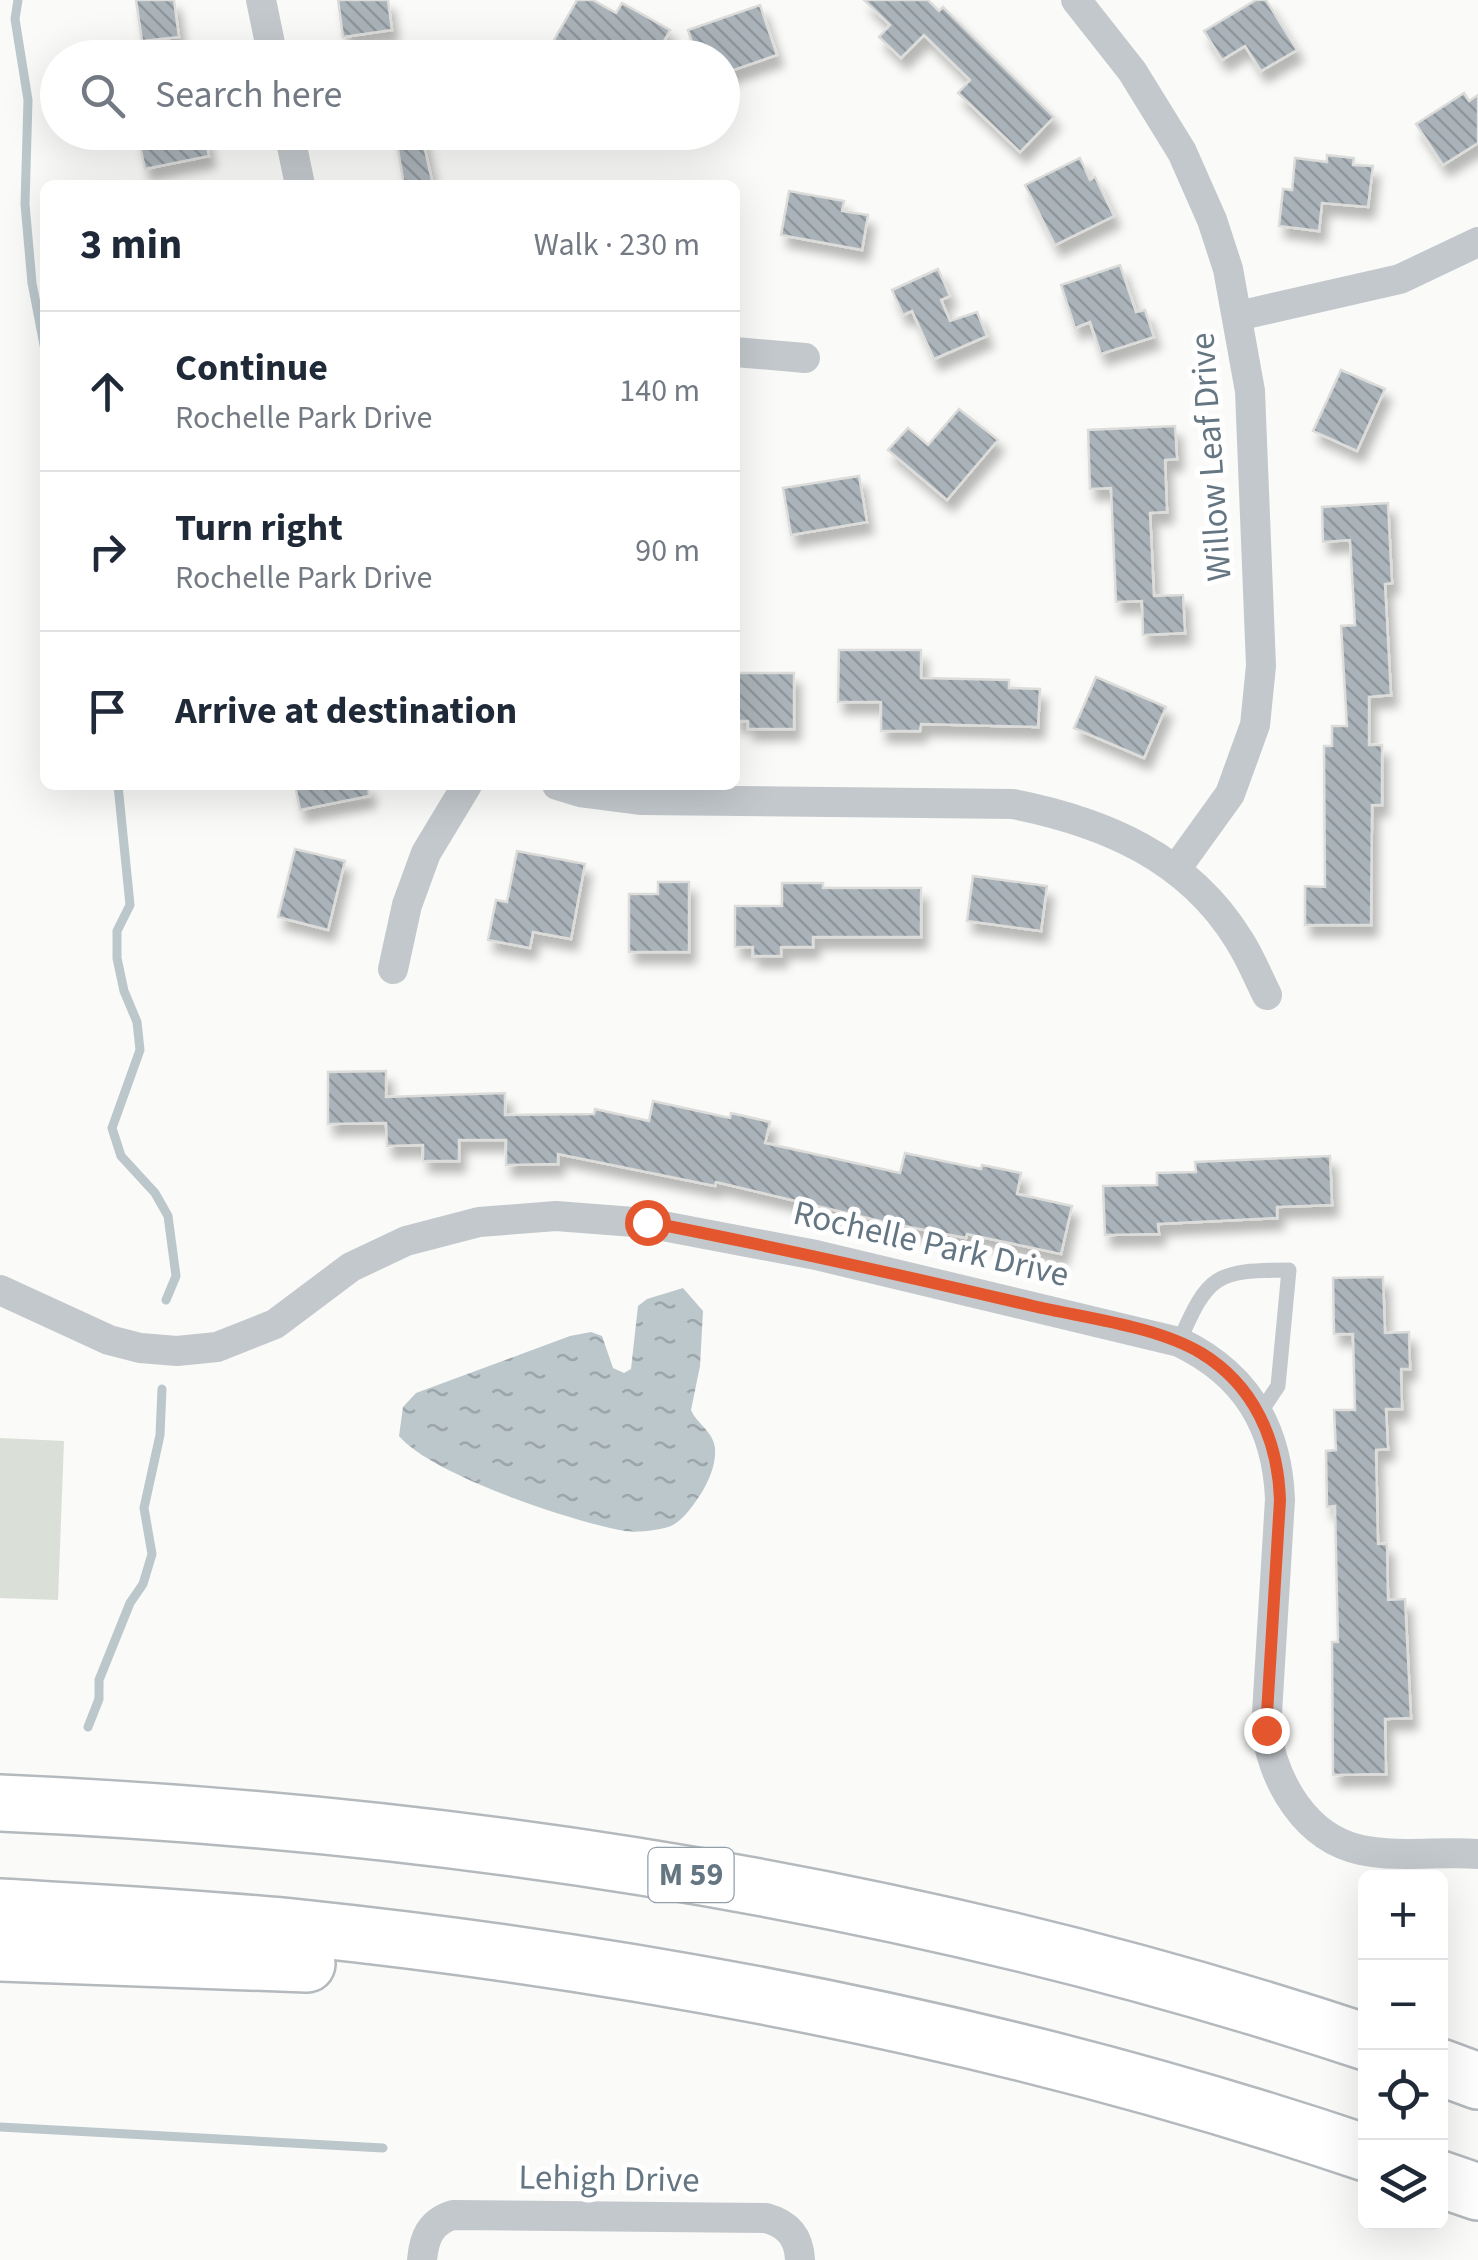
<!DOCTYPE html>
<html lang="en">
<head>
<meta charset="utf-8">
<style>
  :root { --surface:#fff; --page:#f2f2f3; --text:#1f2937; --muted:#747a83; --line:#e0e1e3 }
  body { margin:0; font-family:"Source Sans 3",sans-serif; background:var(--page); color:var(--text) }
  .controls { position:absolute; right:30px; bottom:30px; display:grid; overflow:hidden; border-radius:15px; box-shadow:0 10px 40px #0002 }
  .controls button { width:90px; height:90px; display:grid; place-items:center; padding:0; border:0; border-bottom:2px solid var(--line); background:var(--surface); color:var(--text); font:50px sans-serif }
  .stop { position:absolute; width:30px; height:30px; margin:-22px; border:8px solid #e4572e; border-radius:50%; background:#fff }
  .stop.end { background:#e4572e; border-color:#fff; box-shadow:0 2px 10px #0008 }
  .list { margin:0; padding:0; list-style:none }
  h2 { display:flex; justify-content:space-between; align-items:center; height:130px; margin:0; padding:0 40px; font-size:42px }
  h2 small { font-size:32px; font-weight:400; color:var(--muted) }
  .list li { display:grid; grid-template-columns:65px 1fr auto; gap:30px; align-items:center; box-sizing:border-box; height:160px; padding:0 40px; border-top:2px solid var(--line) }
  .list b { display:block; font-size:38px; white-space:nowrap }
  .list p { margin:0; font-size:32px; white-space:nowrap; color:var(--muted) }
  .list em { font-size:32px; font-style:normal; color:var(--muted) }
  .icon { flex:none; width:55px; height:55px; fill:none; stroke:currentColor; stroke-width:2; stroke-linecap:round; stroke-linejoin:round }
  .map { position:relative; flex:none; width:1478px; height:2260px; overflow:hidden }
  .search { position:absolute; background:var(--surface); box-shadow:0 10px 40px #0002; left:40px; top:40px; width:700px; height:110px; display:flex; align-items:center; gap:25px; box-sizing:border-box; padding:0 35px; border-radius:55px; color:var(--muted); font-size:38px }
  .panel { position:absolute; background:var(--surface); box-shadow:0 10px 40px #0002; left:40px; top:180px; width:700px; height:610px; border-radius:15px }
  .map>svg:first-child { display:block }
</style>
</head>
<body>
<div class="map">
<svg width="1478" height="2260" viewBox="0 0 1478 2260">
  <defs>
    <pattern id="water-ripples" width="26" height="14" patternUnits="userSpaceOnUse" patternTransform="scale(2.5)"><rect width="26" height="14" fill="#bbc7cb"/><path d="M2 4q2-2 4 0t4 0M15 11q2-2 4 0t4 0" fill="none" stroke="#9ca6aa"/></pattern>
    <pattern id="building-back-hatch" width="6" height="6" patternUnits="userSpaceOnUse" patternTransform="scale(2.5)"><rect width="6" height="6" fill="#aab3b9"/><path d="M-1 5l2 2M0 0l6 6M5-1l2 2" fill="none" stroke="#8e969c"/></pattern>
    <filter id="shadow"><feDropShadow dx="6" dy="11" stdDeviation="5" flood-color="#0004"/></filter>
  </defs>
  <rect width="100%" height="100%" fill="#fafaf8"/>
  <!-- pitch -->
  <path fill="#dadfd7" d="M0,1438L64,1441L58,1600L0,1598Z"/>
  <!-- water -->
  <path fill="url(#water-ripples)" d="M683,1288L703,1311L700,1366L691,1410C697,1424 713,1431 715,1448C716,1464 710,1478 702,1492C694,1504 684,1520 671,1526C660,1530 637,1533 625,1531C573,1522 432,1475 399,1436L403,1407L416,1393L570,1336L591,1332L602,1336L613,1368L624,1373L631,1369L638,1306L647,1299Z"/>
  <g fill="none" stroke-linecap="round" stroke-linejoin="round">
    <!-- stream -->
    <g stroke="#bbc7cb" stroke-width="9">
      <path d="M18,0L15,19L28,100L25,204L32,283L45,350"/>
      <path d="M118,785L130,905L117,931V958L124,991L137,1022L140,1050L112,1128L121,1156L155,1193L168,1216L176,1276L166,1300"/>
      <path d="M88,1727L99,1699V1680L130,1603L143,1584L152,1554L144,1508L160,1435L162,1389"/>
      <path d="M0,2127L383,2148"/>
    </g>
  </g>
  <!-- building -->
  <g fill="url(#building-back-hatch)" stroke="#dcdcda" stroke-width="2.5" filter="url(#shadow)">
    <path d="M136,0H174L179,37L142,41Z"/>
    <path d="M338,0H388L392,30L343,37Z"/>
    <path d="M577,0H593L616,13L622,3L670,30L655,58H586L554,40Z"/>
    <path d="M864,0H928L939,11L943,7L1054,117L1020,152L958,93L970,80L924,35L901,58L879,37L890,25Z"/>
    <path d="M1256,0H1266L1297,50L1261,71L1245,46L1222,60L1204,31Z"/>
    <path d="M760,5L777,55L722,74V58H697L688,30Z"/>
    <path d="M1464,93L1469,101L1478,95V143L1443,165L1416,124Z"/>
    <path d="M137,132H204L209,156L145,169Z"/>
    <path d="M395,132H421L433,185H404Z"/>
    <path d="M1327,155L1354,158L1353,165L1373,166L1368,207L1322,203L1319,231L1279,226L1283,189L1292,190L1295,158L1327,162Z"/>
    <path d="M1080,158L1090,180L1095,177L1114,216L1055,245L1025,185Z"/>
    <path d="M789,191L844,201L842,211L868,215L862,250L781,235Z"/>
    <path d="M1120,265L1136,312L1145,310L1154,337L1101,354L1090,322L1075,328L1061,285Z"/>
    <path d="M938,269L950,296L941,300L950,321L977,312L987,336L934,359L912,311L903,315L892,290Z"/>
    <path d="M1341,370L1385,389L1357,451L1313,431Z"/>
    <path d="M959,409L998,440L947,500L888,450L908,428L928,445Z"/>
    <path d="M1175,426L1177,459L1165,460L1167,512L1150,513L1154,596L1183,595L1185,633L1143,635L1142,601L1116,602L1111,488L1090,489L1088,430Z"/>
    <path d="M859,476L867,522L791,535L783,488Z"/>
    <path d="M1388,503L1392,583L1385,584L1391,695L1369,697V745H1382V805H1372L1371,925H1305V886L1325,887L1324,746H1332V726H1347L1341,626L1355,625L1350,540L1323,542L1322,507Z"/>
    <path d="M839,650H921V678L1009,680V688L1040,689L1038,727L921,724L920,731H881V702H838Z"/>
    <path d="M735,673H794V729H748V721H735Z"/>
    <path d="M1096,677L1166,707L1144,758L1074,728Z"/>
    <path d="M295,785H368L369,796L300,810Z"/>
    <path d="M295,849L345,861L328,930L278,917Z"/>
    <path d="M517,851L585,864L571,939L533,932L530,948L488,940L496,900L507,902Z"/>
    <path d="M973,876L1047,886L1041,931L967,921Z"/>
    <path d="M658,882H689V952H629V894H658Z"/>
    <path d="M782,883H823V888H921V937H813V947H781V956H753V947H735V906H782Z"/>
    <path d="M386,1071V1097L505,1093V1115L594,1114L595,1109L649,1121L653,1101L730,1118L731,1113L770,1122L765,1143L900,1173L905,1153L981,1169L982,1165L1021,1173L1017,1194L1072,1206L1061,1254L967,1234L966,1238L889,1223L716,1182L715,1186L558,1154V1164L506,1165V1140H459V1161H423V1145L387,1146L386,1123L328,1124V1072Z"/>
    <path d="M1330,1156L1332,1205L1277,1207V1218L1158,1224L1159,1234L1105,1235L1103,1186L1157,1185V1173L1196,1172L1195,1162Z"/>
    <path d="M1383,1277L1385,1333L1409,1332L1410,1369H1401L1402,1409H1386L1388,1449L1376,1450L1378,1544H1387L1388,1600L1405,1599L1411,1718L1385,1719L1386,1774L1333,1775L1332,1642H1338L1335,1506L1327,1507L1326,1451L1336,1450L1334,1410H1355L1353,1334H1334L1333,1278Z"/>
  </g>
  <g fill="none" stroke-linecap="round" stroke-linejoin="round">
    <!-- highway casing -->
    <g stroke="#b4b9bd" stroke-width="60">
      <g id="highway">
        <path d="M0,1803C462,1823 926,1896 1366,2042"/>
        <path d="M0,1907C101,1913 202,1918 302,1928C662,1966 1022,2037 1366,2153"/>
        <path d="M0,1953L307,1964"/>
        <path d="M1440,2067L1478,2081"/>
        <path d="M1440,2179L1478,2192"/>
      </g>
    </g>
    <!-- lane -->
    <path stroke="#c3c8cc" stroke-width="15" d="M1179,1342C1208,1275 1215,1270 1289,1270L1278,1386L1260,1413"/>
    <!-- street -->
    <g stroke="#c3c8cc" stroke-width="30">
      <path d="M261,0L273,58"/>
      <path d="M1076,0L1132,71L1182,152L1212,220L1228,269L1250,391L1261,666L1255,725L1230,794L1176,869"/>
      <path d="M289,132L300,185"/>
      <path d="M1238,316L1400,279L1478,242"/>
      <path d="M735,352L805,358"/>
      <path d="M557,785L580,792L642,800L1013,804C1104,822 1188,857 1239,940C1250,957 1258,977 1267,995"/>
      <path d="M393,969L407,905L426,853L467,785"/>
      <path d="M0,1290L109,1340L140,1348L177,1351L217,1347L275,1324L351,1267L406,1241L479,1222L556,1216L647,1223L816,1255L1179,1342C1246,1374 1277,1426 1280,1499L1266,1730C1274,1782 1305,1838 1361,1850C1399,1858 1440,1851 1478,1854"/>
      <path d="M422,2260C424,2238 430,2222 453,2215L766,2218C788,2224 799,2237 800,2260"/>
    </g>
    <!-- highway -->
    <use href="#highway" stroke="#fff" stroke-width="55"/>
  </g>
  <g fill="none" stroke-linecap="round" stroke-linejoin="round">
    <!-- route -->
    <path stroke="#e4572e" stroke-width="12" d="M647,1222C777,1247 905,1276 1033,1306C1085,1318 1156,1326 1201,1353C1254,1385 1278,1440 1280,1500L1266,1730"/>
  </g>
  <g text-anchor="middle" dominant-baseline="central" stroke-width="10" stroke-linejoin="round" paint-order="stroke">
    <!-- shield labels -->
    <rect fill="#fff" stroke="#939fa8" stroke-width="2.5" x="648.5" y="1848" width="85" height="54" rx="8"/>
    <g font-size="32" font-weight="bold" fill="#657683">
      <text x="691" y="1875">M 59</text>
    </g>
    <!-- street labels -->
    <g font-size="35" fill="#657683" stroke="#fff">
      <text transform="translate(1211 457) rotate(-94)">Willow Leaf Drive</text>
      <text transform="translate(931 1244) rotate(13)">Rochelle Park Drive</text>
      <text transform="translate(609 2179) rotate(1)">Lehigh Drive</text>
    </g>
  </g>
</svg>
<div class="controls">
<button>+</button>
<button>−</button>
<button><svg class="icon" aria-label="locate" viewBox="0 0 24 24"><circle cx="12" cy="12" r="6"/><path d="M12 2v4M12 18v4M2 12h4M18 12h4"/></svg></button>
<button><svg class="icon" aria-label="layers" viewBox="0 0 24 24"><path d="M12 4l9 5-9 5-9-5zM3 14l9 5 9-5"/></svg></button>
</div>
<div class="stop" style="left:647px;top:1222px"></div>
<div class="stop end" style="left:1266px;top:1730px"></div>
<div class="search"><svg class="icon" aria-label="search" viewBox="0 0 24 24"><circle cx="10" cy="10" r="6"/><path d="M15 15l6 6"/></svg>Search here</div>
<section class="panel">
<h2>3 min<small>Walk · 230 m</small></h2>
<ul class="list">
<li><svg class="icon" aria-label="ahead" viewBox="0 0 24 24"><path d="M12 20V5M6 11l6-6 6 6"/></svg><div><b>Continue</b><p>Rochelle Park Drive</p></div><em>140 m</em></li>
<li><svg class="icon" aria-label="right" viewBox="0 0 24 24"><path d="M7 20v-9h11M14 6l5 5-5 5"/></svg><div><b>Turn right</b><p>Rochelle Park Drive</p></div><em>90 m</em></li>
<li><svg class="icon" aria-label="arrive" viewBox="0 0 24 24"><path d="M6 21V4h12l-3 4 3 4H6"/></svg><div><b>Arrive at destination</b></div></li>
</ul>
</section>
</div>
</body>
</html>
